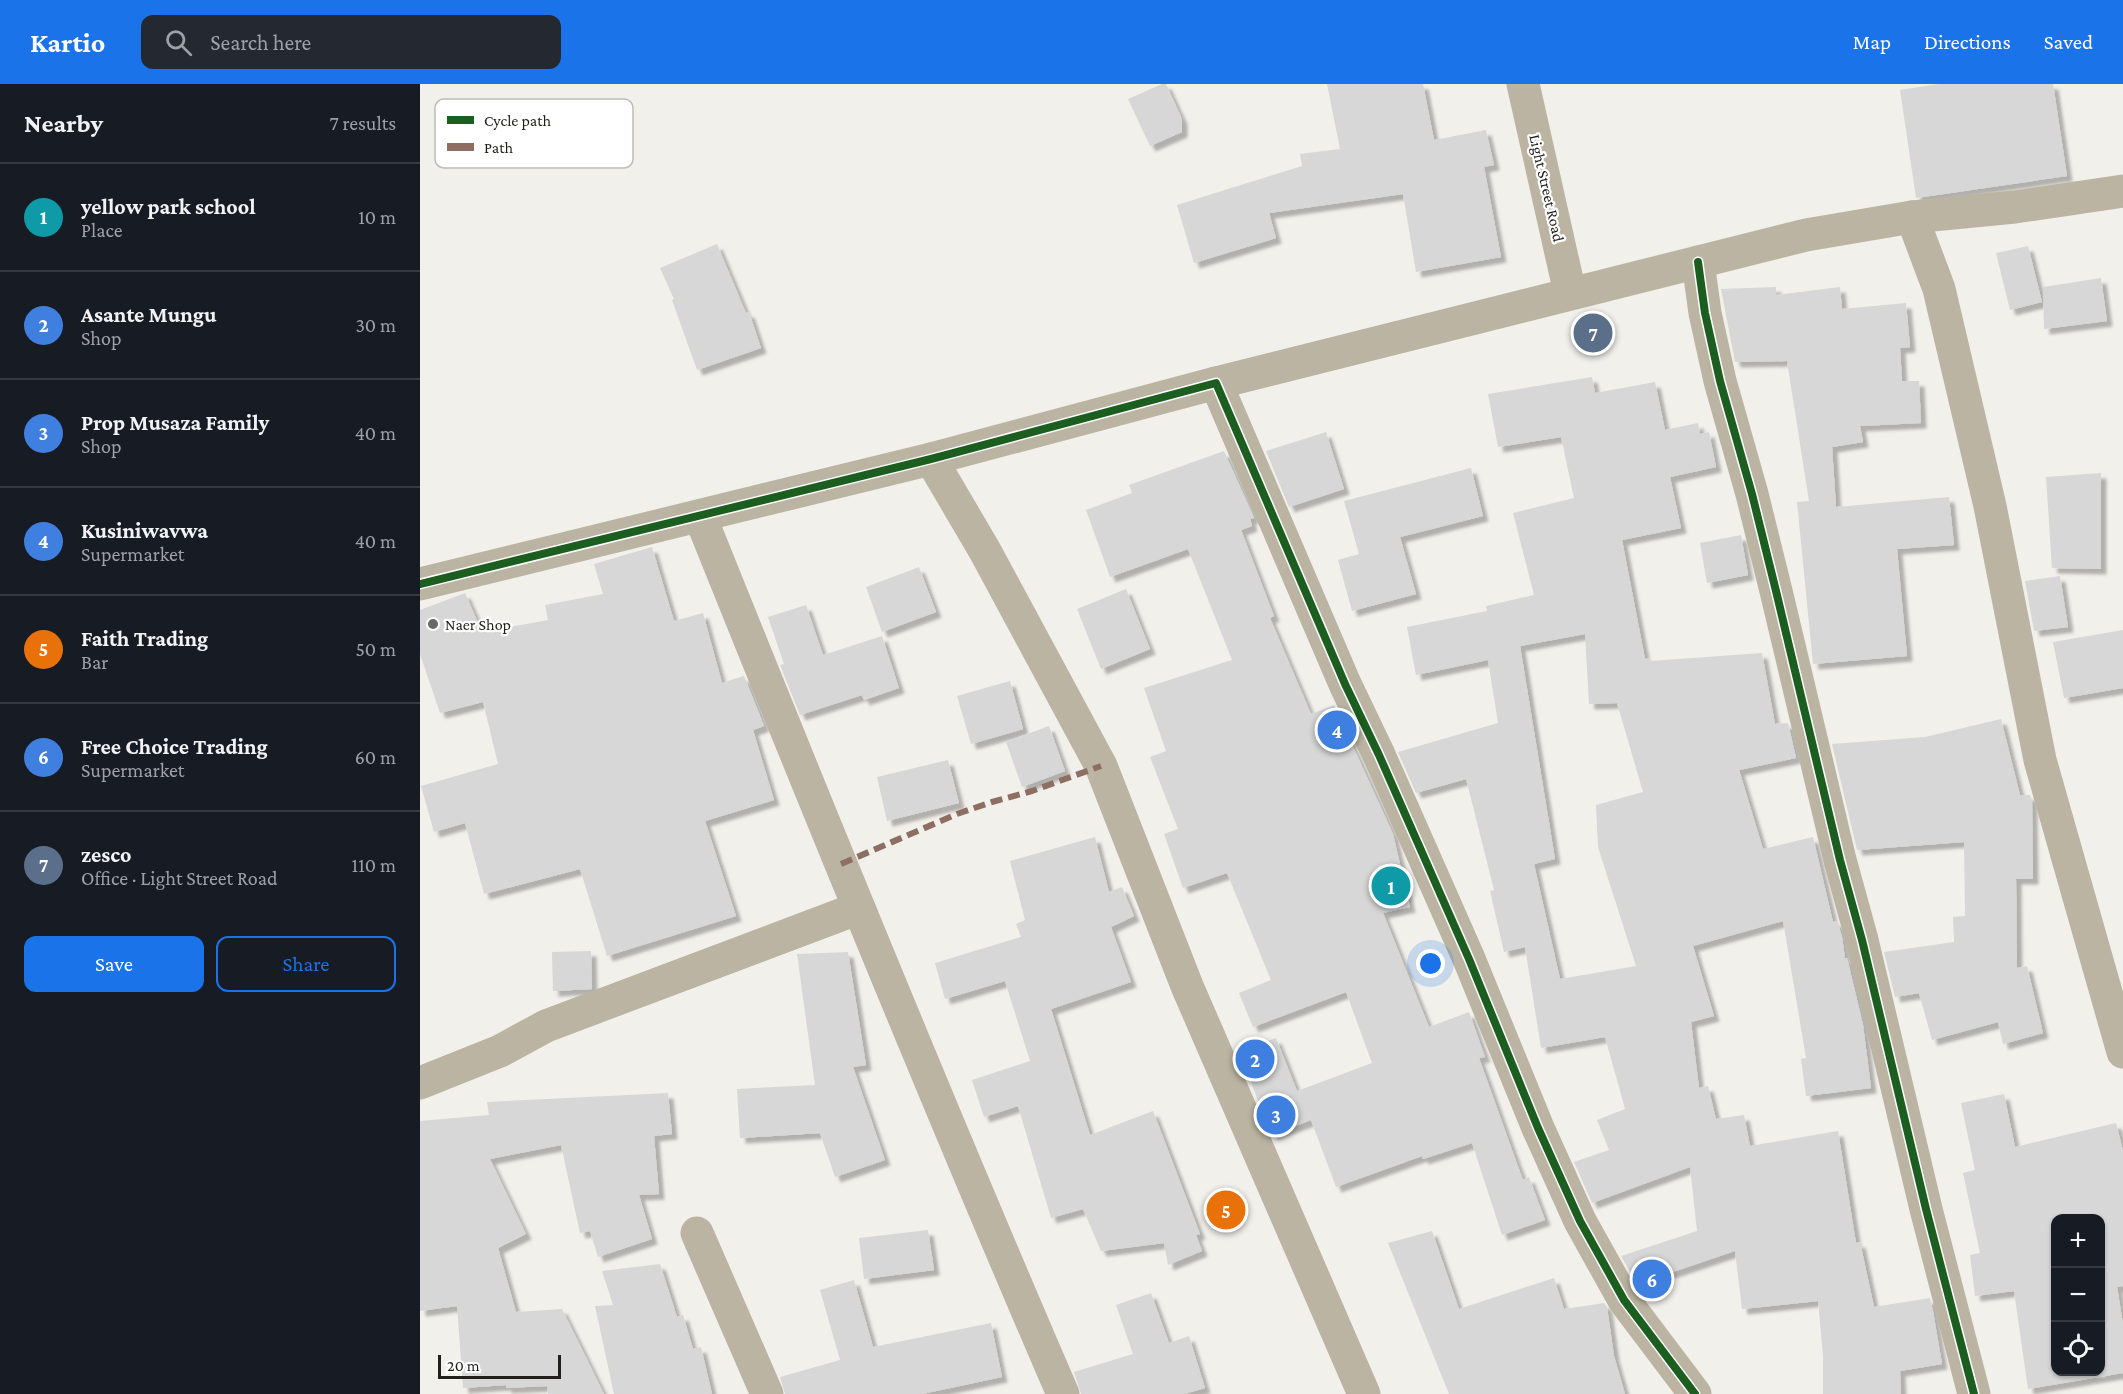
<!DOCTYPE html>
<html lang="en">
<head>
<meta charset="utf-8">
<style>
  :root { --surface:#171b24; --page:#242831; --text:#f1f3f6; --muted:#9ea1a6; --line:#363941; --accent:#1a73e8 }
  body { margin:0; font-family:"Crimson Pro",serif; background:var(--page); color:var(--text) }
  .controls { position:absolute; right:18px; bottom:18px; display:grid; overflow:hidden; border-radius:12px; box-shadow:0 2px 4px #0004 }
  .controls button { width:54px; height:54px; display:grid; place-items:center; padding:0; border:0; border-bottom:2px solid var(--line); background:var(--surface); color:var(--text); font:30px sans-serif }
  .scale { position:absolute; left:18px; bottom:15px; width:123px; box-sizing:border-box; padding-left:6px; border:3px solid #201f1c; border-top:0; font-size:16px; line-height:21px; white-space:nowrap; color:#201f1c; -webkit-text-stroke:4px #fff; paint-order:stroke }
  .you { position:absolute; left:1011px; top:880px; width:21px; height:21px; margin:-15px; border:4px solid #fff; border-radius:50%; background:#1a73e8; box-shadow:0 0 0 9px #1a73e833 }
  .badge { display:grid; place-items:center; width:39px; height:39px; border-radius:50%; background:var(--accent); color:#fff; font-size:20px; font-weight:700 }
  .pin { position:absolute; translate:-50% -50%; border:3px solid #fff; box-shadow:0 2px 6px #0006 }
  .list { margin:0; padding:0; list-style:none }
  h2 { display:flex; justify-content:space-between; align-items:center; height:78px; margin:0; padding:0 24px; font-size:26px }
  h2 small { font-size:20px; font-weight:400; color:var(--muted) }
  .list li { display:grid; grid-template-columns:39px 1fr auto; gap:18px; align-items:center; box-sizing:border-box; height:108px; padding:0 24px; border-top:2px solid var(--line) }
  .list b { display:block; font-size:22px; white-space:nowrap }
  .list p { margin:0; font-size:20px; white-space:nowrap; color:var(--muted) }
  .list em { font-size:20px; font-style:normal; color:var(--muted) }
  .actions { display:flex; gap:12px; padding:18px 24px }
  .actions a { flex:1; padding:14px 0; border:2px solid var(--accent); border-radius:12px; text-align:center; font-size:21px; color:var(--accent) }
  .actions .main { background:var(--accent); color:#fff }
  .icon { flex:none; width:33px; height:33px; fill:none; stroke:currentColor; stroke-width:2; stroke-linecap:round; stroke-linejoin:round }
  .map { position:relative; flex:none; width:1703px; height:1310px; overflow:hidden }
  header { display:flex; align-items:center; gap:36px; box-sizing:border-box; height:84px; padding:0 30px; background:var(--accent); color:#fff }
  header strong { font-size:28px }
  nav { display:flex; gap:33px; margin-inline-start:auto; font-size:21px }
  .search { width:420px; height:54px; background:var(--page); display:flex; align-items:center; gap:15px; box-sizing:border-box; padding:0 21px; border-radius:12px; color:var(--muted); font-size:22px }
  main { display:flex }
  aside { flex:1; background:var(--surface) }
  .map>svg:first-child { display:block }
</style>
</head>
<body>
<header>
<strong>Kartio</strong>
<div class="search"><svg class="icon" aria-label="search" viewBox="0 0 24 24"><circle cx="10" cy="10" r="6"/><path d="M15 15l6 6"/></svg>Search here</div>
<nav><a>Map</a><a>Directions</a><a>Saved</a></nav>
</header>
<main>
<aside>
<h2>Nearby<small>7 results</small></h2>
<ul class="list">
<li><span class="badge" style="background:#0f9aa8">1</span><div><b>yellow park school</b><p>Place</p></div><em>10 m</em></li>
<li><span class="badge" style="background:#3f7fe0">2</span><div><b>Asante Mungu</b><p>Shop</p></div><em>30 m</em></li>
<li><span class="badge" style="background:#3f7fe0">3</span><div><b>Prop Musaza Family</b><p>Shop</p></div><em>40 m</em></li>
<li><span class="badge" style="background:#3f7fe0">4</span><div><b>Kusiniwavwa</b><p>Supermarket</p></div><em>40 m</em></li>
<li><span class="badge" style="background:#e8710a">5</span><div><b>Faith Trading</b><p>Bar</p></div><em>50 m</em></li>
<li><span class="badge" style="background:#3f7fe0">6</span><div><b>Free Choice Trading</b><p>Supermarket</p></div><em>60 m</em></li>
<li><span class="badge" style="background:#5c6f8a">7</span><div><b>zesco</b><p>Office · Light Street Road</p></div><em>110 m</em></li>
</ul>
<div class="actions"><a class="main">Save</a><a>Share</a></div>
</aside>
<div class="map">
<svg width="1703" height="1310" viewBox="0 0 1703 1310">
  <defs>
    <filter id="shadow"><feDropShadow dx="5.5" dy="5.5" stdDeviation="1.5" flood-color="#0004"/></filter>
  </defs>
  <rect width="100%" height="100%" fill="#f2f0eb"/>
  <!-- building -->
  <g fill="#d6d7d6" fill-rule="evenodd" filter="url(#shadow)">
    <path d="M742,0H746L762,35V48L730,62L708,15Z"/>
    <path d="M907,0H1003L1014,56L1066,46L1074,81L1064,83L1081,173L996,188L983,110L849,129L856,154L774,179L757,121L882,82L880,70L920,65Z"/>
    <path d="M1519,0H1633L1647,92L1496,114L1480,6Z"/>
    <path d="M297,160L326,229L329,228L341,264L277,286L252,216L254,215L240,184Z"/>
    <path d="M1608,162L1622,218L1590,226L1576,169Z"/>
    <path d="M1681,194L1687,237L1624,245L1623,203Z"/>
    <path d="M1356,203V211L1420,203L1422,225L1486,219L1490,263L1480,264L1482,297H1499L1501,339L1440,342L1443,358L1412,363L1416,423L1529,413L1534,461L1477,465L1487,572L1393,580L1377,418L1389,417L1367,277L1315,278L1301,205Z"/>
    <path d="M1172,293L1175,309L1235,298L1245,346L1278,339L1280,350L1289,348L1296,383L1250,393L1261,444L1202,456L1225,575L1230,574V577L1342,569L1355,640L1368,639L1376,674L1319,686L1343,765L1393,753L1413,838L1417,837L1422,853L1425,874H1427L1443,941L1451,1004L1386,1012L1381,975L1386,974L1363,837L1273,862L1294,932L1271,938L1279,1004L1288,1002L1296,1035L1324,1031L1330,1062L1418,1047L1436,1159L1440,1158L1454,1223L1510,1214L1513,1227L1522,1280L1480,1287L1481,1310H1403V1272L1398,1217L1322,1225L1315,1167L1217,1200L1201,1172L1277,1147L1270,1083L1172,1119L1154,1078L1189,1066L1177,1036L1205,1025L1185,953L1121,964L1105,863L1084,868L1070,807L1074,806L1046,695L996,709L978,668L1078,639L1068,576L996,591L987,543L1067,527L1066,522L1114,511L1093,429L1154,414L1141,353L1078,363L1068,310ZM1165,550L1169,620L1197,619L1223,708L1176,721L1178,763L1216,882L1140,895L1114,780L1135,775L1100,562Z"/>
    <path d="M906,348L924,405L869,423L846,367Z"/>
    <path d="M804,367L834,434L830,435L832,442L821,446L854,532L850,534L891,630L914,621L973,750L990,823L963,829L1009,943L1049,928L1065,973L1059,974L1096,1077L1103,1096L1109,1093L1125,1136L1082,1151L1052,1059L1003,1075L1002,1072L916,1103L891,1036L852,1051L843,1029L819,968L856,954L877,1007L952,979L926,908L833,943L819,909L851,896L807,789L763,804L744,750L758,745L730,673L746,667L724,604L812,576L768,465L690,493L666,426L712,409L709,401Z"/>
    <path d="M1051,384L1063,432L980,453L996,510L932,527L918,476L939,470L924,417Z"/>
    <path d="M1681,389V485L1632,484L1626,393Z"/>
    <path d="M1321,451L1328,491L1287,499L1280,459Z"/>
    <path d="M232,463L254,537L283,529L302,599L324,592L344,642L333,646L354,716L285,737L316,832L187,872L160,785L64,810L45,739L14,748L1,702L78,680L63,618L20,629L0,570V526L45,509L62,548L128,536L125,521L183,510L174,480Z"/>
    <path d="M499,483L516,528L462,548L446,503Z"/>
    <path d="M1640,492L1648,543L1614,547L1605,497Z"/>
    <path d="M706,505L730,565L681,585L657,525Z"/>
    <path d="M386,521L403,571L462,552L479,604L444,616L442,611L380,631L360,581L364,580L348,533Z"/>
    <path d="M1703,546V604L1644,614L1633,558Z"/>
    <path d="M590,597L603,645L551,660L537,612Z"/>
    <path d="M1581,635L1600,711H1610L1612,716L1613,795H1596L1597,884L1607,882L1623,949L1583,960L1578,938L1512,956L1499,909L1475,913L1464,868L1534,858L1533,833L1545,832L1544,758L1437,766L1412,660L1505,653Z"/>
    <path d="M629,642L645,687L602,703L586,658Z"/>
    <path d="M528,676L539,719L467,737L457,693Z"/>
    <path d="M675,753L689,808L702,803L714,832L691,843L711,898L631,925L670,1051L733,1027L780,1150L776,1151L782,1167L748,1181L744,1159L681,1167L663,1125L631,1134L598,1022L564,1033L552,996L610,977L585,897L525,915L515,879L601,853L596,840L605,836L590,777Z"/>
    <path d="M171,867L172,905L133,907L132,868Z"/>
    <path d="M428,868L446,981L433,983L465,1076L415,1093L400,1049L320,1054L317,1005L395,1001L377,870Z"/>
    <path d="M248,1009L252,1050L234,1052L239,1110L219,1111L232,1155L178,1173L170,1147L160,1149L141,1061L70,1075L106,1150L78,1164L96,1228L142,1225L184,1310H128L127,1302L86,1304V1301L43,1304L37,1222L0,1227V1037L69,1031L67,1018Z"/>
    <path d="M1584,1010L1595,1063L1696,1039L1703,1067V1202L1697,1203L1703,1240V1289L1608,1305L1594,1207L1555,1212L1550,1171L1560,1169L1543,1089L1555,1086L1541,1019ZM1635,1134H1680V1287H1635Z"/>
    <path d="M508,1146L514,1186L444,1195L439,1154Z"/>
    <path d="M1012,1147L1039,1225L1134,1194L1144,1225L1184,1219L1187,1223L1194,1272L1205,1310H1029L968,1159Z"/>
    <path d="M240,1180L257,1233L263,1231L273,1265L281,1263L292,1310H194L175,1222L193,1221L182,1187Z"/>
    <path d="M434,1196L453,1263L571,1239L582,1293L502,1310H365L360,1293L420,1276L400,1206Z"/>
    <path d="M731,1209L749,1259L769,1252L785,1304L764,1310H661L654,1288L713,1270L696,1221Z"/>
  </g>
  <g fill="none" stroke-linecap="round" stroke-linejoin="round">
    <!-- minor -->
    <g stroke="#bbb4a2" stroke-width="33">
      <path d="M1103,0L1150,209"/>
      <path d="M1492,133L1519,205L1570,422L1620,676L1703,968"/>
      <path d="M1278,178L1285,229L1300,297L1332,410L1356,507L1420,776L1442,856L1506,1125L1554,1310"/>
      <path d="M796,299L1386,151L1492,133L1595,123L1703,107"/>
      <path d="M511,375L565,467L681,682L767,902L944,1310"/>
      <path d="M280,432C398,726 517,1019 643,1310"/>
      <path d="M0,500L511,375L796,299L925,600L959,671L1049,875L1118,1044L1160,1137L1204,1216L1275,1310"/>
      <path d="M0,999L80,967L126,942L439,824"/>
      <path d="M277,1149L347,1310"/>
    </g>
    <!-- quiet -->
    <path stroke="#8d6e63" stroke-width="6" stroke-dasharray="12 6" stroke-linecap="butt" d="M421,780L537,730L572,718L612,707L681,682"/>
    <!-- cycleway casing -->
    <g stroke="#fff" stroke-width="11">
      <g id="cycleway">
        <path d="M1278,178L1285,229L1300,297L1332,410L1356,507L1420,776L1442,856L1506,1125L1554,1310"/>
        <path d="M0,500L511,375L796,299L925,600L959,671L1049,875L1118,1044L1160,1137L1204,1216L1275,1310"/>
      </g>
    </g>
    <!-- cycleway -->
    <use href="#cycleway" stroke="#1b5e20" stroke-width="8"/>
  </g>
  <!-- markers -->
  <circle fill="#6a6864" stroke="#fff" stroke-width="2" cx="13" cy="540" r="6"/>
  <g text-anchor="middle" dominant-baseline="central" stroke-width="4.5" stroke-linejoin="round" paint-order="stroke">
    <!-- street labels -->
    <g font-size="16" fill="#201f1c" stroke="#fff">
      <text transform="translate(1127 104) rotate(77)">Light Street Road</text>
    </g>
    <!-- poi labels -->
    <g font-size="16" fill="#201f1c" stroke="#fff" text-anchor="start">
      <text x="25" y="540">Naer Shop</text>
    </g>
  </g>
  <!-- legend -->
  <rect x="15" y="15" width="198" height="69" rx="9" fill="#fff" stroke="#bcbcbb" stroke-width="1.5"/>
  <rect x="27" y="32" width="27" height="8" fill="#1b5e20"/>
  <rect x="27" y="59" width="27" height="8" fill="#8d6e63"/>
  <g font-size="16" fill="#201f1c">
    <text x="64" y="42">Cycle path</text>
    <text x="64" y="69">Path</text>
  </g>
</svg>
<div class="controls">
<button>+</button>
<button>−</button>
<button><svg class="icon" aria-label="locate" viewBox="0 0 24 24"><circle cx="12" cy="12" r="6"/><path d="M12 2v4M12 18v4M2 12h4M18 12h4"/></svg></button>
</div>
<div class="scale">20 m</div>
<div class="you"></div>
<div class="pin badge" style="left:971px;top:802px;background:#0f9aa8">1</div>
<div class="pin badge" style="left:835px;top:975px;background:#3f7fe0">2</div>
<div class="pin badge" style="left:856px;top:1031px;background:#3f7fe0">3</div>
<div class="pin badge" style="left:917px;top:646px;background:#3f7fe0">4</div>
<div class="pin badge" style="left:806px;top:1126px;background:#e8710a">5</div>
<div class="pin badge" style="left:1232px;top:1195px;background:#3f7fe0">6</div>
<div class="pin badge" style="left:1173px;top:249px;background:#5c6f8a">7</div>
</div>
</main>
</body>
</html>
